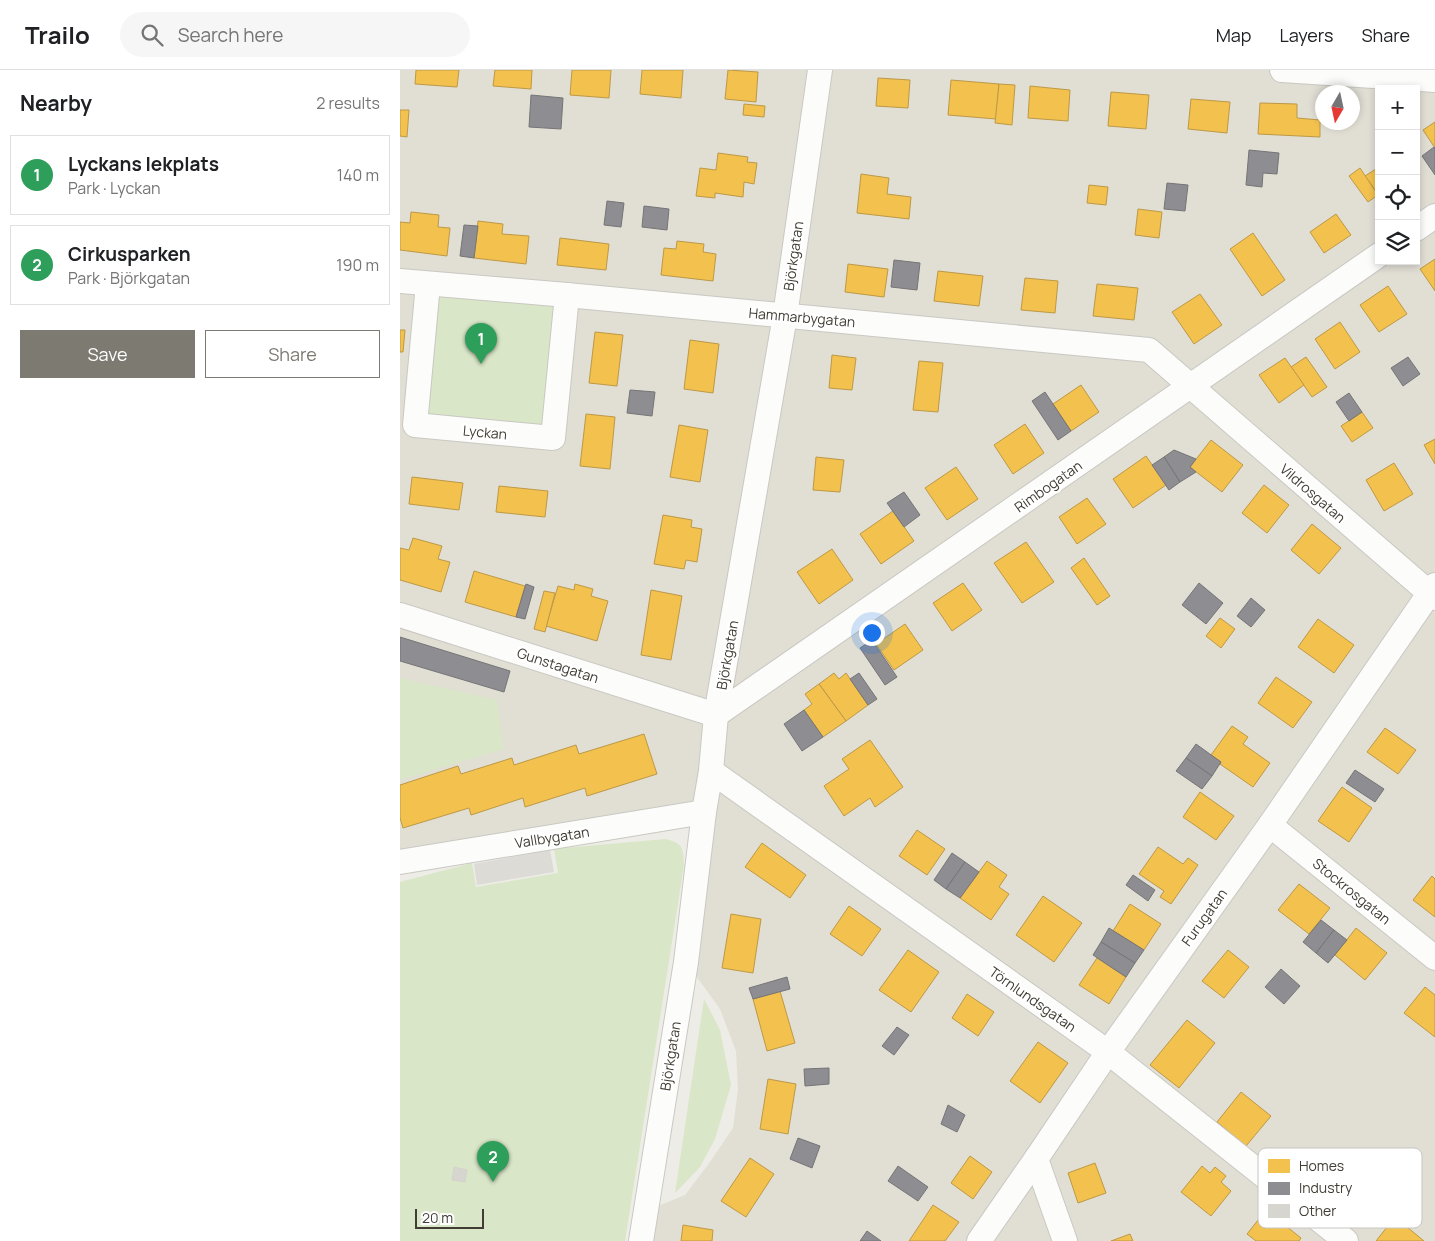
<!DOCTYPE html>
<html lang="en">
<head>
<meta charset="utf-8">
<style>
  :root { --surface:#fff; --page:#f6f6f6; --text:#202124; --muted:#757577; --line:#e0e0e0; --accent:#7d7a72 }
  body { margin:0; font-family:Manrope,sans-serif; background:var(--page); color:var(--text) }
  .controls { position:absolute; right:15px; top:15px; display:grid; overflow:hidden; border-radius:0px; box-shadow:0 2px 8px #0003 }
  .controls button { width:45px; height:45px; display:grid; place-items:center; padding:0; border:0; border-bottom:1px solid var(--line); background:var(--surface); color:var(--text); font:25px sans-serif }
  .compass { position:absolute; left:915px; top:15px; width:45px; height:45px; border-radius:50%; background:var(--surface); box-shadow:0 2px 8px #0003; rotate:189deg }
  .scale { position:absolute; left:15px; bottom:12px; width:69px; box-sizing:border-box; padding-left:5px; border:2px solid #413d34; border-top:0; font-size:14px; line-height:18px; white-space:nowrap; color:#413d34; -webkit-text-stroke:4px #fff; paint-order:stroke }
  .you { position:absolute; left:471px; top:562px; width:18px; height:18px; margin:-12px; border:4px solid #fff; border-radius:50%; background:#1a73e8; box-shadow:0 0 0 8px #1a73e833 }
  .badge { display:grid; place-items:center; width:32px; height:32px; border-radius:50%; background:var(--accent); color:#fff; font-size:16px; font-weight:700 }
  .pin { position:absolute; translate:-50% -41px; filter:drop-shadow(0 1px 2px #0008) }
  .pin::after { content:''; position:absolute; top:26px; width:18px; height:15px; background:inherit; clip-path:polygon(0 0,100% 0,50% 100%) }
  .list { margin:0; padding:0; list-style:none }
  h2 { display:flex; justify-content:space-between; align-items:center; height:65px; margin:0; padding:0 20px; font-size:21px }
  h2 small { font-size:16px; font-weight:400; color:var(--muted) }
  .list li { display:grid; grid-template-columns:32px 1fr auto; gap:15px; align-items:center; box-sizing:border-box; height:80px; margin:0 10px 10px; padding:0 10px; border:1px solid var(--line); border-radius:0px }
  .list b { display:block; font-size:19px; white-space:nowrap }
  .list p { margin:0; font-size:16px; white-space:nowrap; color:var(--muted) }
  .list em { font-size:16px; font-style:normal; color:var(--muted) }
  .actions { display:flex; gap:10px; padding:15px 20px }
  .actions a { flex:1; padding:11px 0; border:1px solid var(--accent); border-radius:0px; text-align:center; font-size:18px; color:var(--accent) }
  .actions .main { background:var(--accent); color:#fff }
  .icon { flex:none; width:28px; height:28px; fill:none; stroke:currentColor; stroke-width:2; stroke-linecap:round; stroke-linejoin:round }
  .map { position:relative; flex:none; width:1035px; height:1171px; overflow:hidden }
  header { display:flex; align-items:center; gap:30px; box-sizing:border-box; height:70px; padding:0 25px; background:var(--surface); border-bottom:1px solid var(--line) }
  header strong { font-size:24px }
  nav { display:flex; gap:28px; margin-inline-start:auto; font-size:18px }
  .search { width:350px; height:45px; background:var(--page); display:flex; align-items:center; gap:12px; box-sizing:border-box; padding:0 18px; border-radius:28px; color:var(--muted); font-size:19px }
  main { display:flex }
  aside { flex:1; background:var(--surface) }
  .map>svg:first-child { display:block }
</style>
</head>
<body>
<header>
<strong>Trailo</strong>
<div class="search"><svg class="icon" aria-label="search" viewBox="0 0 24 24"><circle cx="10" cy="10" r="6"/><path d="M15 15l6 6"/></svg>Search here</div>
<nav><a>Map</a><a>Layers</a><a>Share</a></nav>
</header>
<main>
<aside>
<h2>Nearby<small>2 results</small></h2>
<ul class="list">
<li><span class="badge" style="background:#2e9e5b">1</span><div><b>Lyckans lekplats</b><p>Park · Lyckan</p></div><em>140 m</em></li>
<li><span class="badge" style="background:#2e9e5b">2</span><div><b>Cirkusparken</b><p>Park · Björkgatan</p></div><em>190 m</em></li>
</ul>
<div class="actions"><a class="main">Save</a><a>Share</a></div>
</aside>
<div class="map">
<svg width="1035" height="1171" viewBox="0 0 1035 1171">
  <rect width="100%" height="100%" fill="#edece6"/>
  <!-- residential -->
  <path fill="#e1ded4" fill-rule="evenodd" d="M0,0H882L1035,10V1171H241L246,1141L285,1125L310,1092L333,1058L338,1019L336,981L320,939L286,892L304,742L0,792ZM979,19H1016V191H979ZM922,22H952V52H922Z"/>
  <!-- green -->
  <g fill="#d9e6c7">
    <path d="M28,214L167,225L153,368L15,355Z"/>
    <path d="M0,608L97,630L104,679L0,710Z"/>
    <path d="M265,769C283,773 283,777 284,795L225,1171H0V812L72,793L76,817L158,803L154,779Z"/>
    <path d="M304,929L320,960L331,1015L315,1069L300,1097L275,1123Z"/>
  </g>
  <!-- parking -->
  <path fill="#dcdbd6" d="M150,780L154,802L77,815L74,794Z"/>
  <!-- homes -->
  <g fill="#f2c14e" stroke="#bd9946">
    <path d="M16,0H59L57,17L15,14Z"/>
    <path d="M95,0H132L131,19L93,16Z"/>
    <path d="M172,0H211L209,28L170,25Z"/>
    <path d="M242,0H283L281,28L240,24Z"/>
    <path d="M328,0L358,2L356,32L325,29Z"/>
    <path d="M478,8L510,10L508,38L476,36Z"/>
    <path d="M551,10L599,14L596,49L548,45Z"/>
    <path d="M599,14L615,15L612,55L595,53Z"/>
    <path d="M630,16L670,20L668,51L628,48Z"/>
    <path d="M711,22L749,25L746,59L708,56Z"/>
    <path d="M791,29L830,32L827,63L788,59Z"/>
    <path d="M860,33L897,34V48L920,50V67L858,64Z"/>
    <path d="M344,34L365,36L364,47L343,45Z"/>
    <path d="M0,40H9L7,67L0,66Z"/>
    <path d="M1035,52V78L1023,60Z"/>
    <path d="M318,83L348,87L347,92L357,93L354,114L344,112L343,127L315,123V128L296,126L300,98L316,100Z"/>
    <path d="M979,97V125L965,106Z"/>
    <path d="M960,98L978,125L968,132L949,106Z"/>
    <path d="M461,104L489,108L487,124L511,127L509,149L457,143Z"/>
    <path d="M689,115L708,117L706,135L687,133Z"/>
    <path d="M738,139L762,142L759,168L735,165Z"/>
    <path d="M11,142L39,145L38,157L50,158L47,186L0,180V152L10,153Z"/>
    <path d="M936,144L951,165L924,183L910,162Z"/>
    <path d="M78,151L103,154L102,164L129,166L126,194L74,188Z"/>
    <path d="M853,163L885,210L862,226L830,179Z"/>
    <path d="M160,168L209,174L206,200L157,195Z"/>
    <path d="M277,171L304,174L303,182L316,184L313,211L261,205L264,178L276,179Z"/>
    <path d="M1035,189V221L1020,199Z"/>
    <path d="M448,194L488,199L484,227L445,222Z"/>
    <path d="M538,201L583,206L579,236L534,231Z"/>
    <path d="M625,208L658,211L655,243L621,240Z"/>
    <path d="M697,214L738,218L734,250L693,246Z"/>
    <path d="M988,216L1007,244L979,262L960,235Z"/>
    <path d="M800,224L822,255L794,274L772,242Z"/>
    <path d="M940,252L960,282L935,299L915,269Z"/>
    <path d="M0,260H5L3,282H0Z"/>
    <path d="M195,262L223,265L217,316L189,313Z"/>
    <path d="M290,270L319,274L313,323L284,319Z"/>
    <path d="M432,285L456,288L452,320L429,318Z"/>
    <path d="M906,287L927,317L912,327L891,297Z"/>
    <path d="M885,288L904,315L879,333L859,305Z"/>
    <path d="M519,291L543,293L538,342L513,340Z"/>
    <path d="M681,315L699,342L671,361L653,334Z"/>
    <path d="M962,342L973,358L952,372L941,356Z"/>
    <path d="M186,344L215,347L210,399L180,396Z"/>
    <path d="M625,354L644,383L613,404L594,375Z"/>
    <path d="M279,355L308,360L300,412L270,407Z"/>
    <path d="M1035,369V394L1024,375Z"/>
    <path d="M811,370L843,395L822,422L790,397Z"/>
    <path d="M746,386L766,415L733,438L713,409Z"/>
    <path d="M416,387L444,390L440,422L413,420Z"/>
    <path d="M994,393L1013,424L984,441L966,410Z"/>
    <path d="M556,397L578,429L547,450L525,418Z"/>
    <path d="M12,407L63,413L59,440L9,434Z"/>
    <path d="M864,415L889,435L867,463L842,443Z"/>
    <path d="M99,416L148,421L145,447L96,442Z"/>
    <path d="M687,428L706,454L677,474L659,447Z"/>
    <path d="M493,441L514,471L481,494L460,464Z"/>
    <path d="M263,445L292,450L291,457L302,459L297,492L286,490L284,499L254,494Z"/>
    <path d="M912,454L941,478L919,504L891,480Z"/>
    <path d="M13,468L42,476L38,489L50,492L41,522L0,510V478L9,480Z"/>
    <path d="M626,472L654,512L622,533L594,493Z"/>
    <path d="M432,479L453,510L419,534L397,502Z"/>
    <path d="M684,488L710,526L697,535L671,498Z"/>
    <path d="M74,501L125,516L116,547L65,532Z"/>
    <path d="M563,513L582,540L552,561L533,533Z"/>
    <path d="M175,514L193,519L191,526L208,531L197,571L146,556L158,516L174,520Z"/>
    <path d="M251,520L282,526L271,590L241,585Z"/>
    <path d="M144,521L155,523L145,562L134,559Z"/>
    <path d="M820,548L835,559L821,578L806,566Z"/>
    <path d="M918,549L954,575L934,603L898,577Z"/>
    <path d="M505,554L523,580L494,600L476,574Z"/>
    <path d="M434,603L439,609L446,603L468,635L446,651L419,614Z"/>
    <path d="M876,607L912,632L893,658L858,633Z"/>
    <path d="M419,614L446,651L423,667L404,640L412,634L405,624Z"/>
    <path d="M832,656L848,667L843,674L870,693L853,717L820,694L821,692L811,685Z"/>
    <path d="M985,658L1016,680L998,704L967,682Z"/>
    <path d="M244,664L257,704L187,726L185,718L125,737L123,728L71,745L69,738L3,758L0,748V715L58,696L61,704L112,688L114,695L176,675L179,684Z"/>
    <path d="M470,670L503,717L475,737L470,728L444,746L424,716L449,699L442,689Z"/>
    <path d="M942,717L972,738L949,772L918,751Z"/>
    <path d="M800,722L834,746L816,770L783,747Z"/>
    <path d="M517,760L545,779L527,805L499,786Z"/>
    <path d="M362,773L406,805L390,828L345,797Z"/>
    <path d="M758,777L783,794L788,788L798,795L771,834L760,827L764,821L739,804Z"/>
    <path d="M587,791L607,805L599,817L609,824L591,850L560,828Z"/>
    <path d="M1032,806L1035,809V847L1013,830Z"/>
    <path d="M899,814L930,838L909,864L878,840Z"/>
    <path d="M643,826L682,853L654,892L616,865Z"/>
    <path d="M730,834L761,854L744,880L713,861Z"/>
    <path d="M449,836L481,859L462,886L430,864Z"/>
    <path d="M331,844L361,849L353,903L322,898Z"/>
    <path d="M956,858L987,883L965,910L935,885Z"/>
    <path d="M508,880L539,902L511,942L479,920Z"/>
    <path d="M828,880L849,897L824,928L802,911Z"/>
    <path d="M697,888L726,907L709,934L679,915Z"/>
    <path d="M1025,917L1035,925V967L1004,943Z"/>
    <path d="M380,921L395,973L367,981L353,929Z"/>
    <path d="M567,924L594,942L578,966L552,948Z"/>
    <path d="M787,950L815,973L779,1018L750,995Z"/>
    <path d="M638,972L668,993L640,1033L610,1011Z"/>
    <path d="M368,1009L396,1014L388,1064L360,1059Z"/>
    <path d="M841,1022L871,1046L846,1076L817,1052Z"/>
    <path d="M570,1086L592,1102L573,1129L551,1113Z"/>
    <path d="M350,1088L374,1104L346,1147L321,1131Z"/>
    <path d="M695,1093L706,1123L678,1133L668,1103Z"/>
    <path d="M802,1096L810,1103L815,1097L826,1106L821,1112L831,1121L811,1146L781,1122Z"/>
    <path d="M533,1135L559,1152L545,1171H509Z"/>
    <path d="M866,1140L901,1168L899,1171H856L847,1164Z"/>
    <path d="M995,1147L1024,1171H976Z"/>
    <path d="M283,1155L313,1160L312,1171H281Z"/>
    <path d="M730,1164L733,1171H711Z"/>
  </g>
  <!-- industry -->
  <g fill="#8d8d92" stroke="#767576">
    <path d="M131,25L163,28L161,59L129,57Z"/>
    <path d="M1034,77L1035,78V105L1022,86Z"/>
    <path d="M849,80L879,83L877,104L863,103L862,117L846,115Z"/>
    <path d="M767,113L788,115L785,141L764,139Z"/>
    <path d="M207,131L224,133L221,157L204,155Z"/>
    <path d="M244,136L269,139L267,160L242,157Z"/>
    <path d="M64,155L78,156L74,188L60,186Z"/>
    <path d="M494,190L520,193L517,220L491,217Z"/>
    <path d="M1008,287L1020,304L1003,316L991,298Z"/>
    <path d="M230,320L255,322L252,346L227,343Z"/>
    <path d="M645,322L671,361L658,370L632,331Z"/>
    <path d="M949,323L962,342L949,351L936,332Z"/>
    <path d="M774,380L796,389L790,397L796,402L780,412L764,387Z"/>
    <path d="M764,387L780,412L769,420L752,395Z"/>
    <path d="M504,422L520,445L504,457L487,433Z"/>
    <path d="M799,513L823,533L806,554L782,535Z"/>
    <path d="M126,514L134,517L125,549L116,547Z"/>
    <path d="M851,528L865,540L851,557L837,546Z"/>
    <path d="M0,567L110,601L104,622L0,591Z"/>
    <path d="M472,570L497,607L485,615L460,578Z"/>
    <path d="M459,603L477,629L468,635L450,609Z"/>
    <path d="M404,640L423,667L402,681L384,654Z"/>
    <path d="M796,674L821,692L812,706L786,688Z"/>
    <path d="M786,688L812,706L802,719L776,701Z"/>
    <path d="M955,700L984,719L975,732L946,713Z"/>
    <path d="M552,783L565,792L546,819L534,810Z"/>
    <path d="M565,792L579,802L560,828L546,819Z"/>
    <path d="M733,805L755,820L748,831L726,815Z"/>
    <path d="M921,850L934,860L916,883L903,872Z"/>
    <path d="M709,858L744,880L735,893L701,872Z"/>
    <path d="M934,860L947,870L928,893L916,883Z"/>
    <path d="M701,872L735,893L726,907L693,885Z"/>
    <path d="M881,899L900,916L884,934L865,917Z"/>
    <path d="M387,907L390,919L353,929L349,918Z"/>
    <path d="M497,957L509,965L494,985L482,976Z"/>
    <path d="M429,998V1014L405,1016L404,999Z"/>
    <path d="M548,1035L565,1045L557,1062L541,1054Z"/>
    <path d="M398,1068L420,1076L412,1098L390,1089Z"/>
    <path d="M498,1096L528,1117L518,1131L488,1111Z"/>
    <path d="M467,1161L481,1171H460Z"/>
  </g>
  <!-- building -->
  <path fill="#d7d5cf" stroke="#d5d3cc" d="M54,1097L67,1100L65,1112L52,1110Z"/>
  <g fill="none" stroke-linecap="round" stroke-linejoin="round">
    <!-- street casing -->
    <g stroke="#c9c8c2" stroke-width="26">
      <g id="street">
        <path d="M882,0L1035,10"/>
        <path d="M1016,159L1035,146"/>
        <path d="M0,211L167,225L749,280L1035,528"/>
        <path d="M28,214L15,355L153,368L167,225"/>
        <path d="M0,545L316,645L979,185"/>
        <path d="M311,701L708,982L946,1171"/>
        <path d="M870,755L1035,888"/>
        <path d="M0,792L304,742"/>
        <path d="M636,1089L665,1171"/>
        <path d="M241,1171L286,892L304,742L311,701L316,645L385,246L420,0"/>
        <path d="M579,1171L636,1089L708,982L870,755L1035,515"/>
      </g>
    </g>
    <!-- street -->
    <use href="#street" stroke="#fcfcfb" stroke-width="24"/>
  </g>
  <g text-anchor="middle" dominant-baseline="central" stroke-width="5" stroke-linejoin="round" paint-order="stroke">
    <!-- street labels -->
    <g font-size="14" fill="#413d34" stroke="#fff">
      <text transform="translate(393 186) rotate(-82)">Björkgatan</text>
      <text transform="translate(402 247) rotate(5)">Hammarbygatan</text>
      <text transform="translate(85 362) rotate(5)">Lyckan</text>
      <text transform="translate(648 416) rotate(-35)">Rimbogatan</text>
      <text transform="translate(913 423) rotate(41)">Vildrosgatan</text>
      <text transform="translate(327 585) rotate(-80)">Björkgatan</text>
      <text transform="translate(158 595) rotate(18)">Gunstagatan</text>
      <text transform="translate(152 767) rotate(-9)">Vallbygatan</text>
      <text transform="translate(952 821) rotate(39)">Stockrosgatan</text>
      <text transform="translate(804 847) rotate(-54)">Furugatan</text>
      <text transform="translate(633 929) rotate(35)">Törnlundsgatan</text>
      <text transform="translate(270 986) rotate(-81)">Björkgatan</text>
    </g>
  </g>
  <!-- legend -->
  <rect x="858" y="1078" width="164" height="80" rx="8" fill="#fff" stroke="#c6c5c2" stroke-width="1"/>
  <rect x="868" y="1089" width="22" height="14" fill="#f2c14e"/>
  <rect x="868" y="1112" width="22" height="13" fill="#8d8d92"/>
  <rect x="868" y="1134" width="22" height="14" fill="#d7d5cf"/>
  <g font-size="14" fill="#413d34">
    <text x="899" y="1101">Homes</text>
    <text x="899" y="1123">Industry</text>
    <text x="899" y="1146">Other</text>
  </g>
</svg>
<div class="controls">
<button>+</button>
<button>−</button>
<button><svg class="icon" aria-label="locate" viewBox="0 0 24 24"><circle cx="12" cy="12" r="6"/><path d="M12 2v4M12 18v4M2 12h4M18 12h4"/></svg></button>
<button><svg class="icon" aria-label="layers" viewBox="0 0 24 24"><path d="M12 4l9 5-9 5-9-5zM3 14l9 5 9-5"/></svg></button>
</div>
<svg class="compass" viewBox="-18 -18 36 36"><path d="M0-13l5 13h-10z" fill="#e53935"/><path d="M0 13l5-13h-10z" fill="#757577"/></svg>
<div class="scale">20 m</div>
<div class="you"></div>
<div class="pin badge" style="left:81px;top:294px;background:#2e9e5b">1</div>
<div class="pin badge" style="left:93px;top:1112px;background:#2e9e5b">2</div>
</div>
</main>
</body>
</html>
